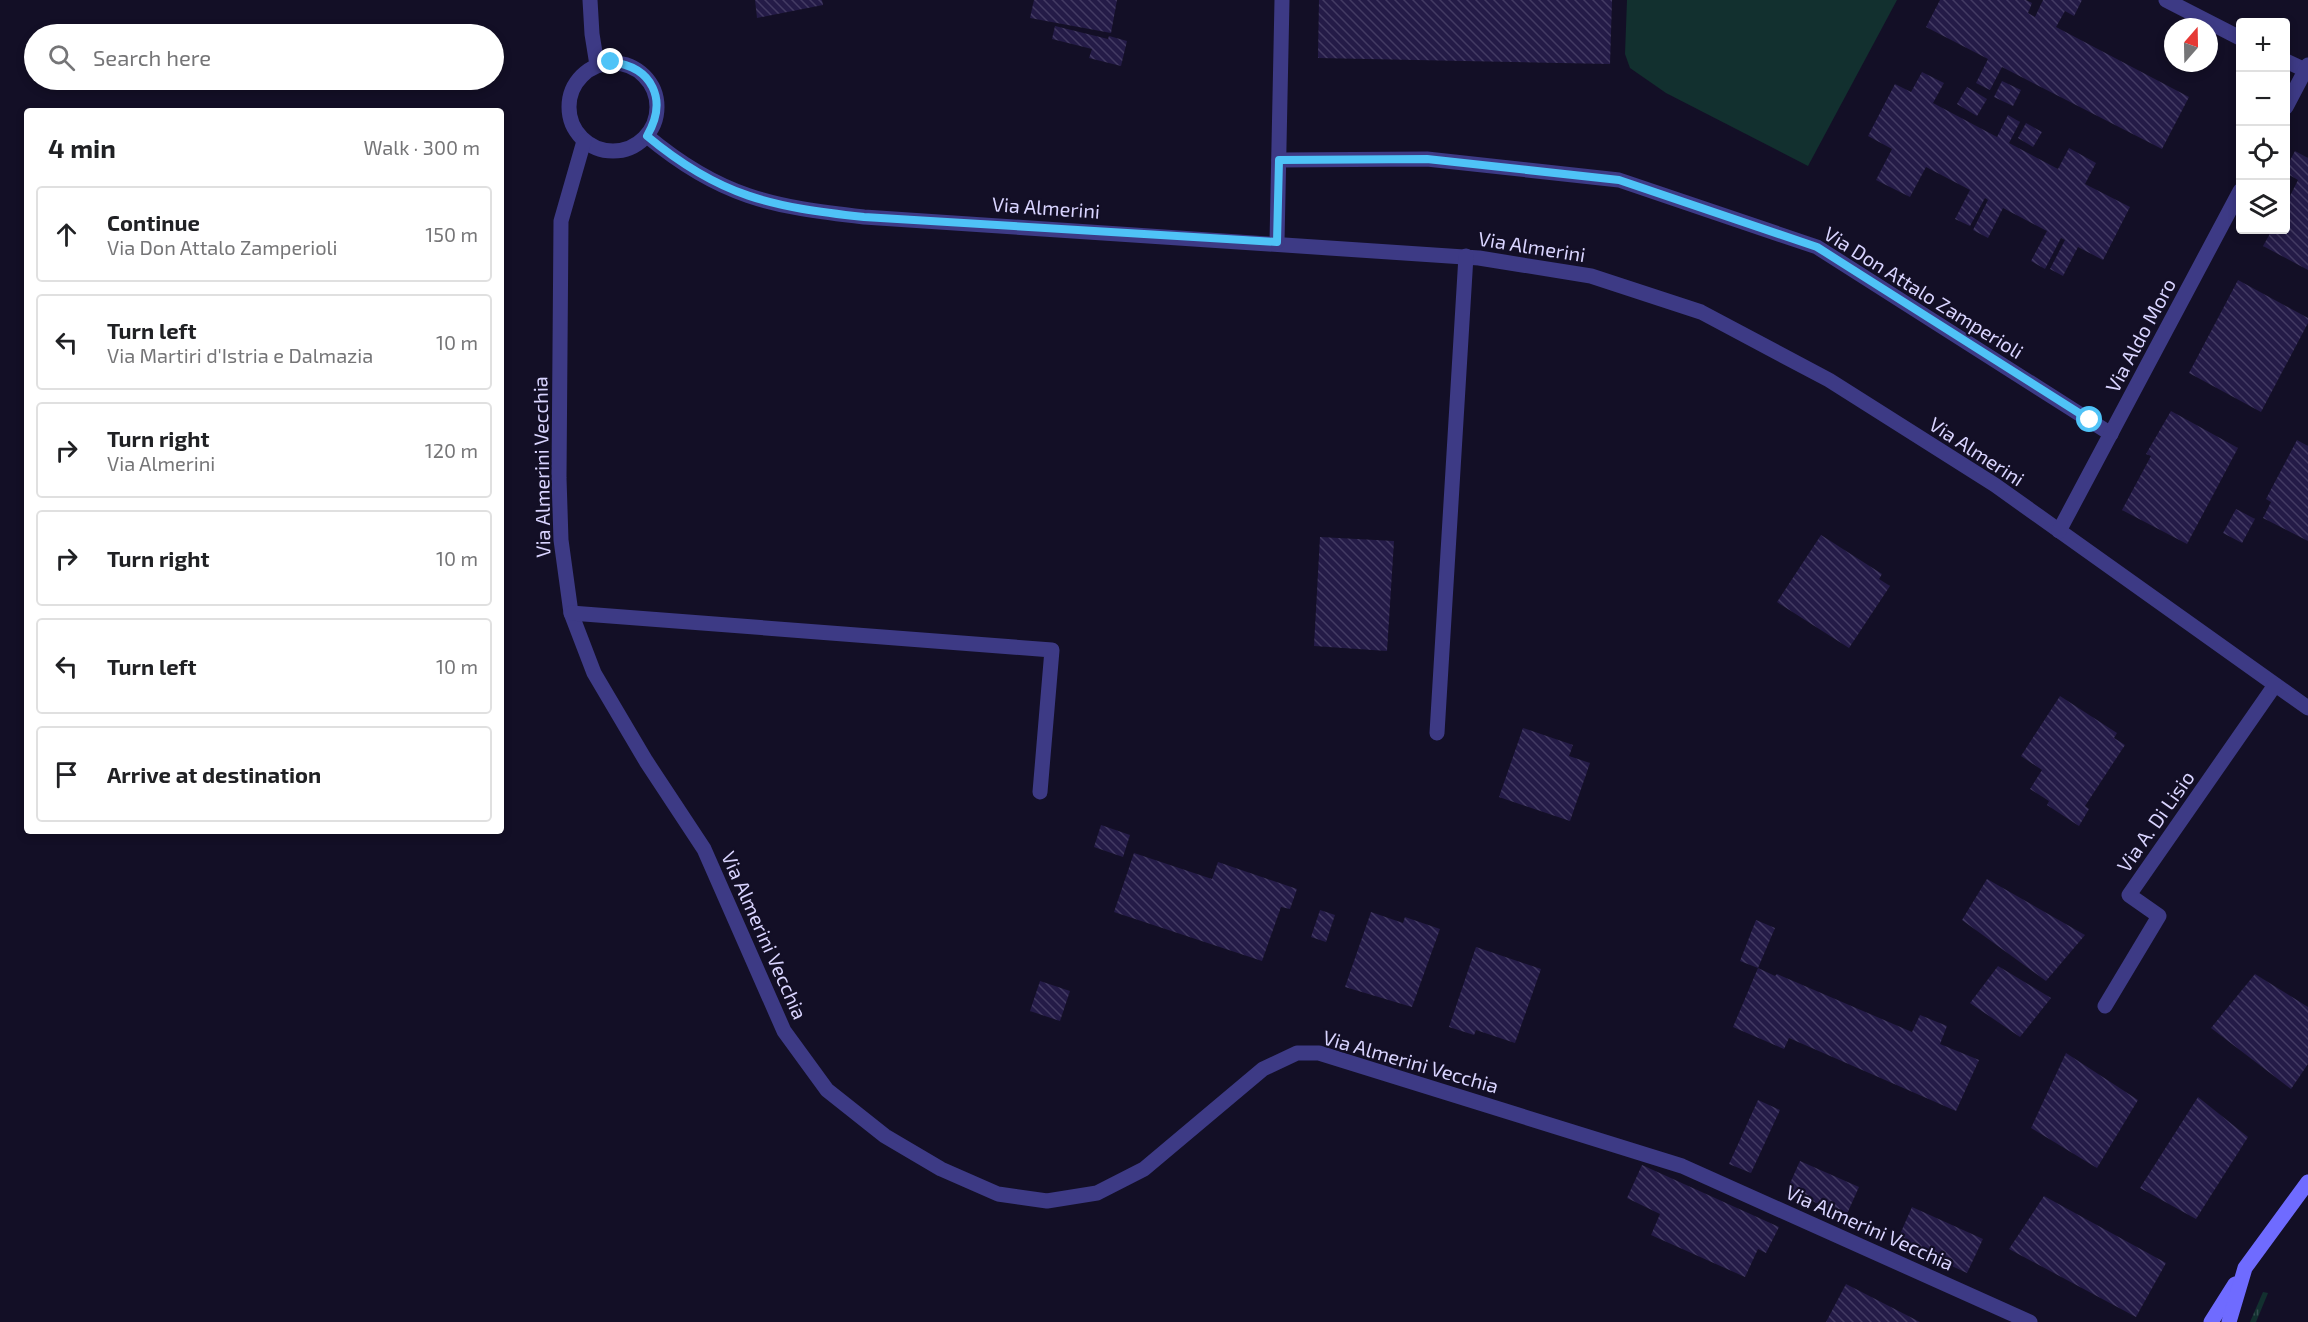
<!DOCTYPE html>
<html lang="en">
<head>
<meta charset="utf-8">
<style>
  :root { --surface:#fff; --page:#f2f2f2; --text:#202124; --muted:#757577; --line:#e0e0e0 }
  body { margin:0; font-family:"Exo 2",sans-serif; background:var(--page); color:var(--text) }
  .controls { position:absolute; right:18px; top:18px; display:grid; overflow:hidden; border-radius:6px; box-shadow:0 3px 9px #0003 }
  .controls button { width:54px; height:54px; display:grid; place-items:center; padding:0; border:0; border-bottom:2px solid var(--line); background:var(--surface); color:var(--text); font:30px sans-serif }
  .compass { position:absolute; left:2164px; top:18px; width:54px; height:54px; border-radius:50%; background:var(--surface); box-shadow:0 3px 9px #0003; rotate:20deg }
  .stop { position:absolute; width:18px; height:18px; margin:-14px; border:4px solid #4fc3f7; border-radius:50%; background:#fff }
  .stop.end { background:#4fc3f7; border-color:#fff; box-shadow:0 2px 6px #0008 }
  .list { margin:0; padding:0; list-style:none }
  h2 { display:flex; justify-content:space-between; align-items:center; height:78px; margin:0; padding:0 24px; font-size:26px }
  h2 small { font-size:20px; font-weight:400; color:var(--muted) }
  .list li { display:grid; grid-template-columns:39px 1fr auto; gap:18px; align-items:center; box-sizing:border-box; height:96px; margin:0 12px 12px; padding:0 12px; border:2px solid var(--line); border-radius:6px }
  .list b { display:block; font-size:22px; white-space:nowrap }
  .list p { margin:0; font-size:20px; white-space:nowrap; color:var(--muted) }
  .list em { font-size:20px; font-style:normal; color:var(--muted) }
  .icon { flex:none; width:33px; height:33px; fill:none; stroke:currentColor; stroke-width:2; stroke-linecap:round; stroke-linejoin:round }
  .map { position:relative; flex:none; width:2308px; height:1322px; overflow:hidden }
  .search { position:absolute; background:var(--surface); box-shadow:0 3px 9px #0003; left:24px; top:24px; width:480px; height:66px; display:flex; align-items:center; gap:15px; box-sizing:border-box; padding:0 21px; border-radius:33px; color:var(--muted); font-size:22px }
  .panel { position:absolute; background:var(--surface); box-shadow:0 3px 9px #0003; left:24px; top:108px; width:480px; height:726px; border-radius:6px }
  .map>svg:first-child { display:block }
</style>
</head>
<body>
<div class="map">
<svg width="2308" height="1322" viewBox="0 0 2308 1322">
  <defs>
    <pattern id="grass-tufts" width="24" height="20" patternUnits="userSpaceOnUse" patternTransform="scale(1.5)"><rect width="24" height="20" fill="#12302f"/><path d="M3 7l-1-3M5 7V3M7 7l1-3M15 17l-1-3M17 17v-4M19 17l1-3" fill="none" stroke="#344d4e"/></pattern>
    <pattern id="building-back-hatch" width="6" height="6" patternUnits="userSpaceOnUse" patternTransform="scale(1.5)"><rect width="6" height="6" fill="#241b47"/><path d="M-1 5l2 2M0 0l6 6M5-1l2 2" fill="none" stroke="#433b63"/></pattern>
  </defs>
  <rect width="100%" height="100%" fill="#130f26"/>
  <!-- grass -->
  <path fill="url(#grass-tufts)" d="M2263,1292L2268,1293L2256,1322H2250Z"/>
  <!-- green -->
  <path fill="#12302f" d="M1627,0H1897L1808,166L1666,93L1630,68L1625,54Z"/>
  <!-- building -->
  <g fill="url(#building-back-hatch)">
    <path d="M755,0H822L823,5L757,18Z"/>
    <path d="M1034,0H1117L1111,33L1030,18Z"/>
    <path d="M1319,0H1612L1610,64L1318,58Z"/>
    <path d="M1940,0H2026L2032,3L2028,13L2035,17L2043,0H2082L2074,16L2065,11L2056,27L2189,97L2162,149L2002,67L1990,90L1976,83L1988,59L1926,27Z"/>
    <path d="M1055,26L1108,39L1109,36L1127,41L1121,66L1089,58L1092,49L1052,39Z"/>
    <path d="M1922,72L1944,83L1933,103L1997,137L2008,115L2020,122L2009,143L2058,169L2069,148L2096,163L2085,184L2130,207L2103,260L2078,247L2063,276L2050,269L2065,240L2061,238L2045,269L2031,261L2047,231L2003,208L1988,238L1973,230L1988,200L1985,198L1970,226L1955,219L1970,190L1926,167L1910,197L1876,180L1892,149L1868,136L1895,84L1911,92Z"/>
    <path d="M2002,81L2021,90L2013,106L1994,97Z"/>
    <path d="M1967,87L1987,99L1977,116L1957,104Z"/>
    <path d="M2026,123L2042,132L2033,147L2018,138Z"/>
    <path d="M2295,151L2308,158V270L2263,246L2272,230H2286V204L2298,180L2286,173V168Z"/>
    <path d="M2238,280L2308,318V323L2261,412L2189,373Z"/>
    <path d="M2171,411L2238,448L2187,544L2122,510L2151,456L2146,454Z"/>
    <path d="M2297,440L2308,446V541L2263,518L2271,502L2266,499Z"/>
    <path d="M2236,509L2255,519L2242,543L2223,533Z"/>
    <path d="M1821,535L1882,574L1879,579L1890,586L1849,648L1777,602Z"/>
    <path d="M1320,537L1394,541L1387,651L1314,646Z"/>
    <path d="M2060,696L2117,733L2114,738L2125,745L2085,806L2089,809L2079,826L2047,805L2049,801L2030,789L2042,770L2021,756Z"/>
    <path d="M1523,728L1573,745L1569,756L1590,763L1570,821L1499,797Z"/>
    <path d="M1101,825L1130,835L1123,857L1094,847Z"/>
    <path d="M1134,853L1212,879L1218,862L1297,889L1290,909L1281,907L1262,961L1114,912Z"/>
    <path d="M1987,879L2085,935L2046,981L1962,920Z"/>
    <path d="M1320,910L1335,915L1326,942L1311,937Z"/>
    <path d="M1371,912L1403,923L1405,917L1440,929L1412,1007L1345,987Z"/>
    <path d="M1756,920L1775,928L1758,968L1775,976L1777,974L1912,1032L1920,1015L1947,1026L1940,1044L1979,1060L1956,1111L1789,1038L1784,1049L1733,1027L1758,968L1740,961Z"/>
    <path d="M1476,947L1541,969L1515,1043L1476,1030L1474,1035L1449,1027Z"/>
    <path d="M1998,966L2051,998L2020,1037L1970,1003Z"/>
    <path d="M2255,974L2308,1007V1064L2291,1089L2211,1028Z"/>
    <path d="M1040,981L1070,991L1060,1021L1030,1011Z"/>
    <path d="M2066,1053L2138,1100L2097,1168L2031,1128Z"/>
    <path d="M2198,1097L2248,1137L2196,1219L2140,1188Z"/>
    <path d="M1758,1100L1780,1110L1751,1173L1729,1164Z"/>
    <path d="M1800,1161L1859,1187L1846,1216L1787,1190Z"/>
    <path d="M1642,1165L1779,1227L1766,1253L1758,1249L1745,1277L1651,1235L1660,1214L1627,1198Z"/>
    <path d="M2044,1196L2166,1263L2136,1317L2009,1249Z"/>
    <path d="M1912,1207L1983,1239L1967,1273L1897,1241Z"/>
    <path d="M1846,1284L1920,1322H1826Z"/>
  </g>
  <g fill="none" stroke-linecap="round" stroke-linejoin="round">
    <!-- minor -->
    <g stroke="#3d3a85" stroke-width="15">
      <path d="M590,0L592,34L597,65"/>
      <path d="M2166,0L2240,38"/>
      <path d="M2286,61L2305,70"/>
      <circle cx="613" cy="107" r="44"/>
      <path d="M2286,107L2308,65"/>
      <path d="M647,136C720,197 772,207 864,217L1479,258L1591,276L1701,312L1829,380L1995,485L2308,708"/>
      <path d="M584,141L561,221L559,478L561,540L571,613L594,673L646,761L704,849L784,1031L827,1090L885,1136L941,1169L998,1194L1047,1201L1097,1193L1144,1169L1263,1069L1297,1053H1319L1682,1166L2030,1322"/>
      <path d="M1279,160L1427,159L1619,180L1817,247L2111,434"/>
      <path d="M1277,242L1282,0"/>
      <path d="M2059,531L2240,191"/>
      <path d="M571,613L1052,650L1040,792"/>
      <path d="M1437,733L1466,256"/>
      <path d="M2105,1006L2159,916L2129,895L2275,685"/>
    </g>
    <!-- secondary -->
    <g stroke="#6f6bff" stroke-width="15">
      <path d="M2211,1322L2235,1284"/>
      <path d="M2229,1322L2245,1268L2308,1182"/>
    </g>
  </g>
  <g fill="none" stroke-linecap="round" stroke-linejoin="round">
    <!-- route -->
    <path stroke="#4fc3f7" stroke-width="8" d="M611,62C653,67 668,100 647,136C720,197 772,207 864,217L1277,242L1279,160L1427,159L1619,180L1817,247L2090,420"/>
  </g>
  <g text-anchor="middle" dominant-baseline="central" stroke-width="4.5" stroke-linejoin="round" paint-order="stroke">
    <!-- street labels -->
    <g font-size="20" fill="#d9d4ff" stroke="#130f26">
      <text transform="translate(1046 207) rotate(4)">Via Almerini</text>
      <text transform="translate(1532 246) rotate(9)">Via Almerini</text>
      <text transform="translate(1924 292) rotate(32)">Via Don Attalo Zamperioli</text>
      <text transform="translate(2140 335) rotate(-62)">Via Aldo Moro</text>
      <text transform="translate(1977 451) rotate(33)">Via Almerini</text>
      <text transform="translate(541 467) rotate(-91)">Via Almerini Vecchia</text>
      <text transform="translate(2155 821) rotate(-55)">Via A. Di Lisio</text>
      <text transform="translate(765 935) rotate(66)">Via Almerini Vecchia</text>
      <text transform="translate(1411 1061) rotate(16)">Via Almerini Vecchia</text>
      <text transform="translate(1870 1227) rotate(24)">Via Almerini Vecchia</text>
    </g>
  </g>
</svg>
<div class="controls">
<button>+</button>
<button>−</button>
<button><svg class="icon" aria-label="locate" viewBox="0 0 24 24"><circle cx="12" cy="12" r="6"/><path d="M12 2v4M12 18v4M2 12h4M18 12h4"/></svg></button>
<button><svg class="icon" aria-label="layers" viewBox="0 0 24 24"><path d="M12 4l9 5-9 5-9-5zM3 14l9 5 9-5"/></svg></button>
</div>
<svg class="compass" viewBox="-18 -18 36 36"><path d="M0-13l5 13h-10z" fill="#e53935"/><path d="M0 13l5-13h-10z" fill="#757577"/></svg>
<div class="stop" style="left:2090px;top:420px"></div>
<div class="stop end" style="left:611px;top:62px"></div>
<div class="search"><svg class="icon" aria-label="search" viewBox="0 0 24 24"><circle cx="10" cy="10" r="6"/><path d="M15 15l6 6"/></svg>Search here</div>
<section class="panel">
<h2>4 min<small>Walk · 300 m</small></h2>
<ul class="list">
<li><svg class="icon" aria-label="ahead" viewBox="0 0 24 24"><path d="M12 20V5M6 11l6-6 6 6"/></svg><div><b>Continue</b><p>Via Don Attalo Zamperioli</p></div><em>150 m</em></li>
<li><svg class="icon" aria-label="left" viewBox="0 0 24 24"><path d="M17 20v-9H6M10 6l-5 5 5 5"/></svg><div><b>Turn left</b><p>Via Martiri d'Istria e Dalmazia</p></div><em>10 m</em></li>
<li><svg class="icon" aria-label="right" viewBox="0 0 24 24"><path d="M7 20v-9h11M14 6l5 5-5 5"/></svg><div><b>Turn right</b><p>Via Almerini</p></div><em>120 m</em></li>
<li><svg class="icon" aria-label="right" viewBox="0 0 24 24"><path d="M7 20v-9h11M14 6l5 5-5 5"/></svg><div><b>Turn right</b></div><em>10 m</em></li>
<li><svg class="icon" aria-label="left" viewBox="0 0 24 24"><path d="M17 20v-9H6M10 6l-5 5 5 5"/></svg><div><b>Turn left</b></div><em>10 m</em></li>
<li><svg class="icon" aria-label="arrive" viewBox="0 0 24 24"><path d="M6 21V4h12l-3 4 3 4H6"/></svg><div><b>Arrive at destination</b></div></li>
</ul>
</section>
</div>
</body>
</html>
